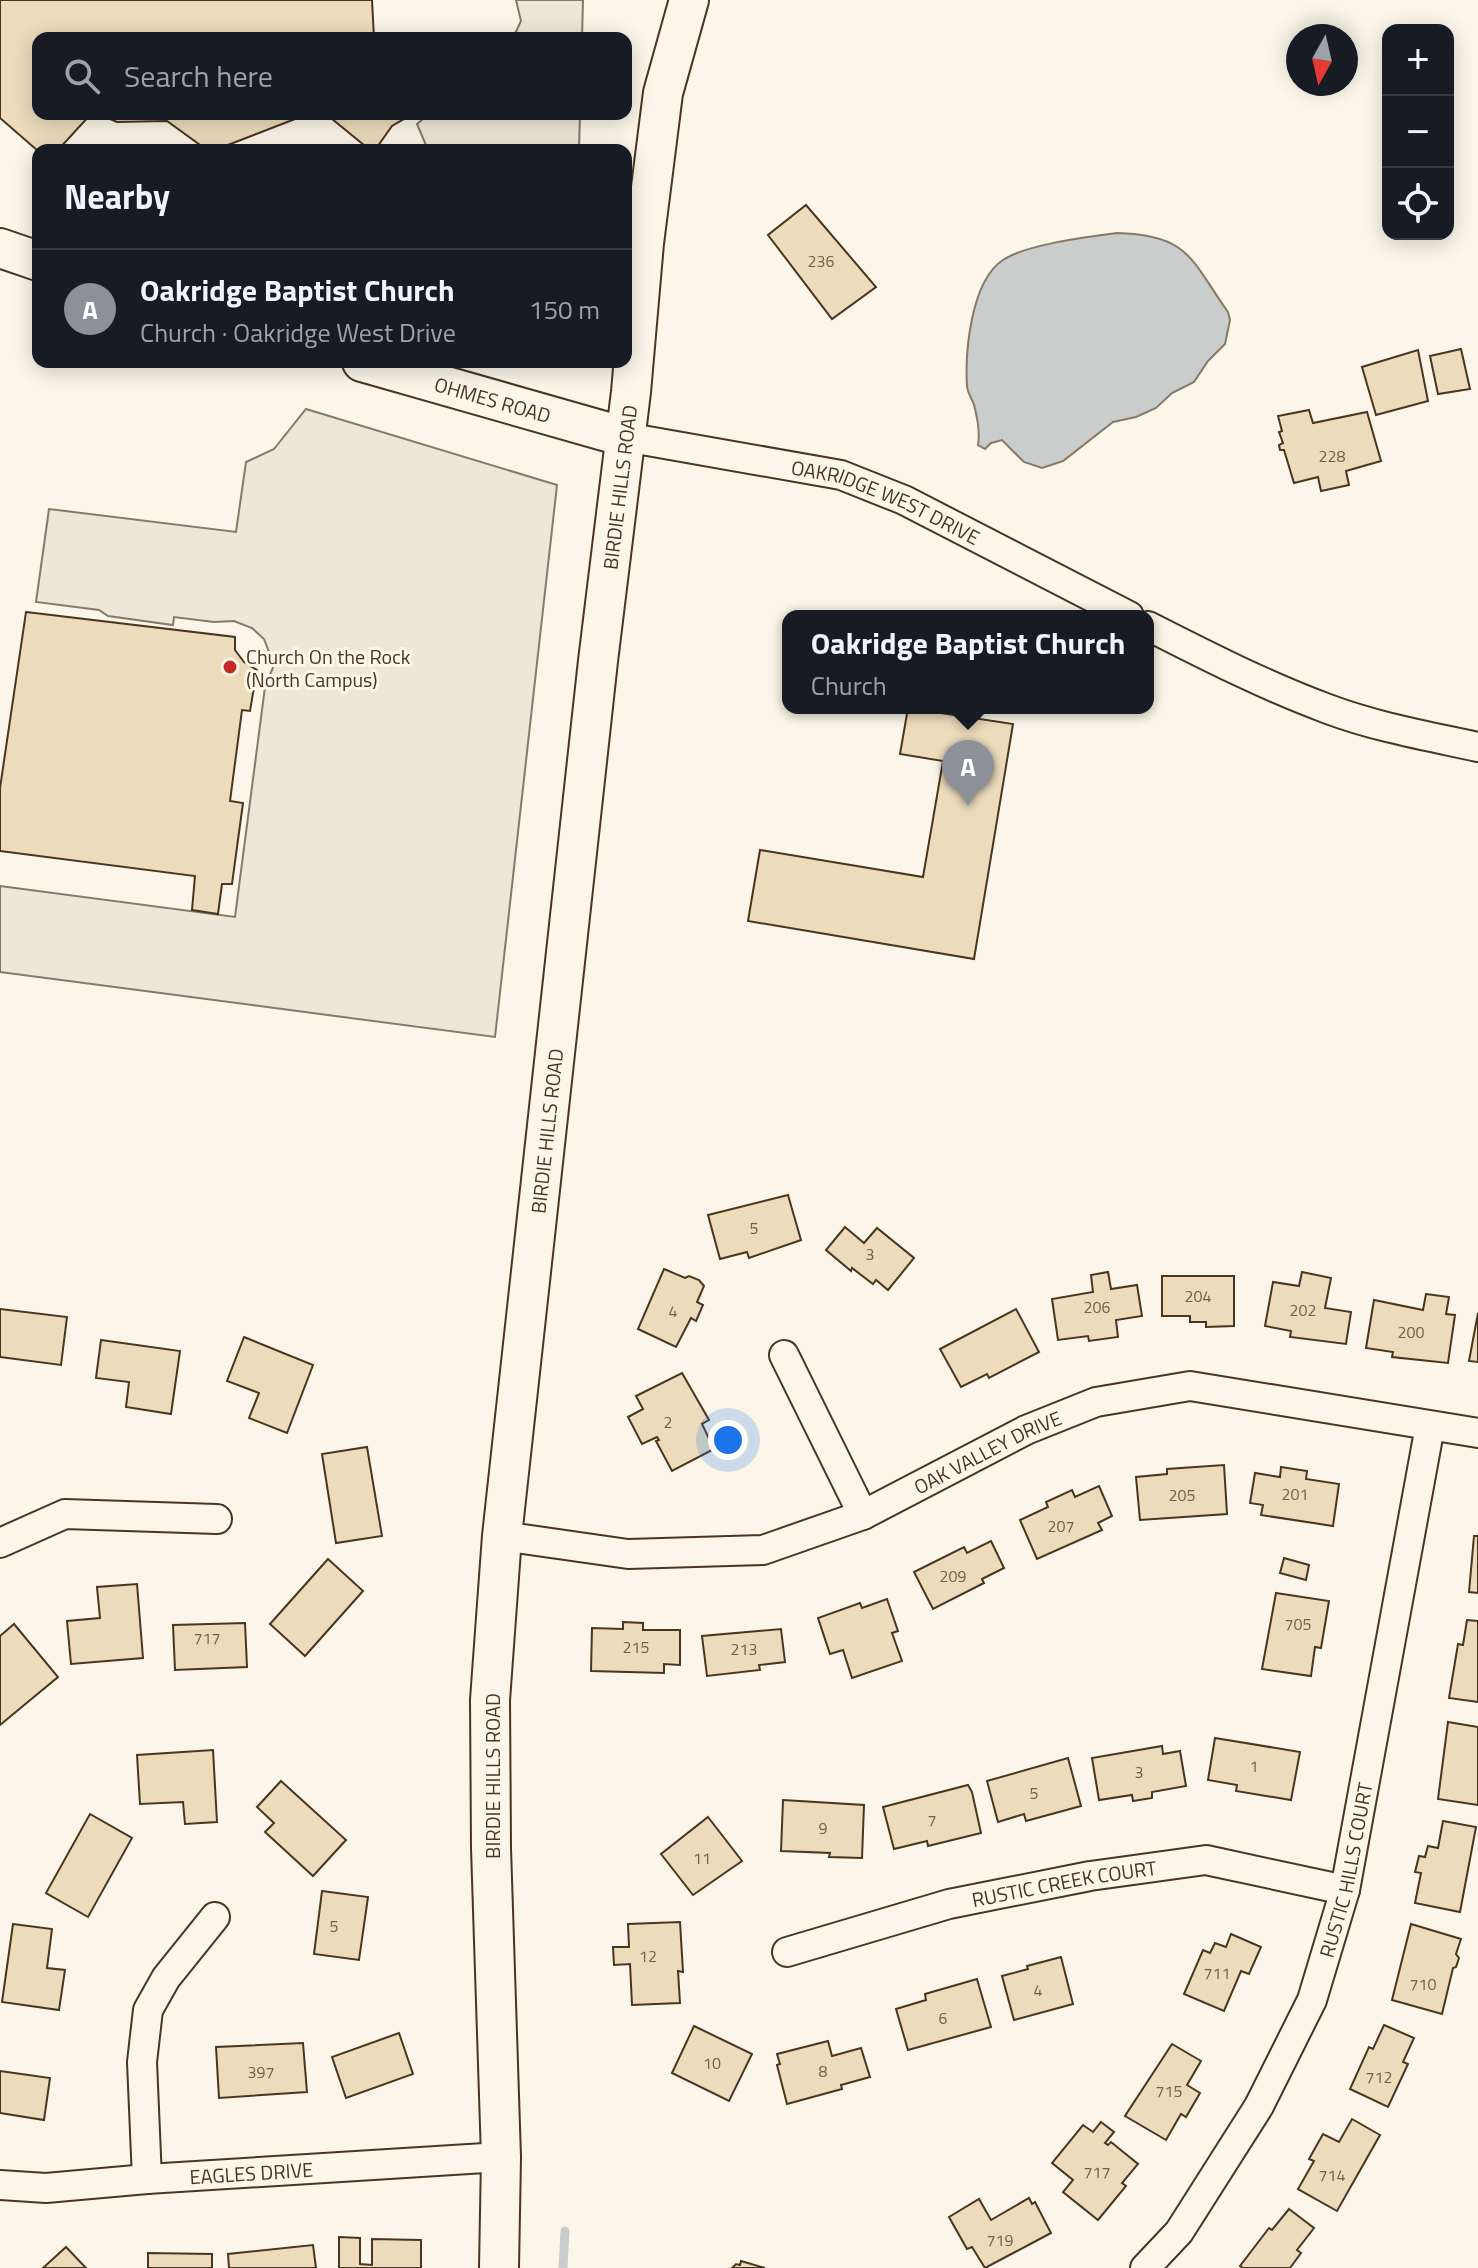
<!DOCTYPE html>
<html lang="en">
<head>
<meta charset="utf-8">
<style>
  :root { --surface:#171b24; --page:#242831; --text:#f1f3f6; --muted:#9ea1a6; --line:#363941; --accent:#8c9099 }
  body { margin:0; font-family:"Titillium Web",sans-serif; background:var(--page); color:var(--text) }
  .controls { position:absolute; right:24px; top:24px; display:grid; overflow:hidden; border-radius:16px; box-shadow:0 4px 20px #0003 }
  .controls button { width:72px; height:72px; display:grid; place-items:center; padding:0; border:0; border-bottom:2px solid var(--line); background:var(--surface); color:var(--text); font:40px sans-serif }
  .compass { position:absolute; left:1286px; top:24px; width:72px; height:72px; border-radius:50%; background:var(--surface); box-shadow:0 4px 20px #0003; rotate:188deg }
  .you { position:absolute; left:728px; top:1440px; width:28px; height:28px; margin:-20px; border:6px solid #fff; border-radius:50%; background:#1a73e8; box-shadow:0 0 0 12px #1a73e833 }
  .badge { display:grid; place-items:center; width:52px; height:52px; border-radius:50%; background:var(--accent); color:#fff; font-size:26px; font-weight:700 }
  .pin { position:absolute; translate:-50% -66px; filter:drop-shadow(0 2px 4px #0008) }
  .pin::after { content:''; position:absolute; top:42px; width:28px; height:24px; background:inherit; clip-path:polygon(0 0,100% 0,50% 100%) }
  .popup { position:absolute; left:782px; top:610px; width:372px; height:104px; box-sizing:border-box; display:grid; place-content:center; border-radius:16px; background:var(--surface); filter:drop-shadow(0 2px 6px #0005); font-size:26px; white-space:nowrap; color:var(--muted) }
  .popup b { font-size:30px; color:var(--text) }
  .popup::after { content:''; position:absolute; left:50%; top:100%; margin-left:-16px; border:16px solid transparent; border-top-color:var(--surface) }
  .list { margin:0; padding:0; list-style:none }
  h2 { display:flex; justify-content:space-between; align-items:center; height:104px; margin:0; padding:0 32px; font-size:34px }
  h2 small { font-size:26px; font-weight:400; color:var(--muted) }
  .list li { display:grid; grid-template-columns:52px 1fr auto; gap:24px; align-items:center; box-sizing:border-box; height:120px; padding:0 32px; border-top:2px solid var(--line) }
  .list b { display:block; font-size:30px; white-space:nowrap }
  .list p { margin:0; font-size:26px; white-space:nowrap; color:var(--muted) }
  .list em { font-size:26px; font-style:normal; color:var(--muted) }
  .icon { flex:none; width:44px; height:44px; fill:none; stroke:currentColor; stroke-width:2; stroke-linecap:round; stroke-linejoin:round }
  .map { position:relative; flex:none; width:1478px; height:2268px; overflow:hidden }
  .search { position:absolute; background:var(--surface); box-shadow:0 4px 20px #0003; left:32px; top:32px; width:600px; height:88px; display:flex; align-items:center; gap:20px; box-sizing:border-box; padding:0 28px; border-radius:16px; color:var(--muted); font-size:30px }
  .panel { position:absolute; background:var(--surface); box-shadow:0 4px 20px #0003; left:32px; top:144px; width:600px; height:224px; border-radius:16px }
  .map>svg:first-child { display:block }
</style>
</head>
<body>
<div class="map">
<svg width="1478" height="2268" viewBox="0 0 1478 2268">
  <rect width="100%" height="100%" fill="#fbf6e9"/>
  <!-- parking -->
  <g fill="#ede7d9" stroke="#887966" stroke-width="2">
    <path d="M516,0H583L582,38H513L521,21Z"/>
    <path d="M429,114H580L579,150H428L417,124Z"/>
    <path d="M306,409L557,485L495,1037L0,972V886L235,917L265,687L274,665L264,639L252,628L234,621L214,622L174,617L173,625L108,616L99,610L36,602L49,509L236,532L246,462L274,449Z"/>
  </g>
  <!-- water -->
  <path fill="#c9cecd" stroke="#887966" stroke-width="2" d="M1117,233C1190,235 1191,260 1228,312L1230,320L1225,344L1208,361L1194,382L1172,393L1156,408L1136,417L1113,422L1063,461L1042,468L1024,462L1002,440L991,443L985,449L978,445C980,433 978,421 975,409C974,400 968,396 967,386C965,351 971,281 1003,260C1027,244 1088,237 1117,233Z"/>
  <g fill="none" stroke-linecap="round" stroke-linejoin="round">
    <!-- stream -->
    <path stroke="#c9cecd" stroke-width="9" d="M563,2268L565,2231"/>
  </g>
  <!-- building -->
  <g fill="#ecdcbc" stroke="#4a3520" stroke-width="2">
    <path d="M0,0H372L374,38H38V114H91L58,150L38,151L0,118Z"/>
    <path d="M98,114H308L215,150H207L167,121L117,122Z"/>
    <path d="M326,114H407L409,116L392,126L375,150H370Z"/>
    <path d="M806,205L876,287L832,319L768,235Z"/>
    <path d="M1461,349L1470,389L1438,394L1430,356Z"/>
    <path d="M1418,350L1428,401L1376,415L1362,367Z"/>
    <path d="M1309,410L1313,423L1367,412L1381,461L1346,471L1349,485L1321,491L1318,477L1294,483L1284,450H1280L1279,445L1283,443L1279,432L1282,431L1278,416Z"/>
    <path d="M26,612L235,637V650L244,662L257,670L250,711L242,710L230,801L243,803L232,884H222L218,914L192,910L195,876L0,851V788Z"/>
    <path d="M908,708L1013,724L974,959L748,921L760,850L923,877L943,761L900,754Z"/>
    <path d="M788,1195L801,1240L749,1258L747,1252L720,1259L708,1215Z"/>
    <path d="M845,1227L864,1243L877,1228L914,1258L888,1290L876,1280L873,1284L852,1268L851,1271L826,1250Z"/>
    <path d="M664,1269L685,1278L689,1276L699,1280L704,1286L697,1302L703,1305L696,1321L691,1318L676,1347L638,1329Z"/>
    <path d="M1108,1272L1111,1289L1137,1285L1142,1316L1116,1320L1118,1337L1089,1341L1088,1336L1058,1340L1052,1299L1093,1292L1091,1275Z"/>
    <path d="M1302,1272L1331,1278L1325,1308L1351,1312L1346,1344L1290,1337L1291,1331L1265,1326L1273,1282L1299,1286Z"/>
    <path d="M1162,1276H1234V1326L1206,1327V1322H1190V1316H1162Z"/>
    <path d="M1426,1294L1449,1297L1446,1314L1455,1315L1448,1363L1392,1357L1393,1352L1366,1348L1374,1300L1423,1310Z"/>
    <path d="M0,1309L67,1317L61,1365L0,1357Z"/>
    <path d="M1016,1309L1039,1352L989,1378L987,1374L961,1387L940,1349Z"/>
    <path d="M1478,1313V1362L1469,1361Z"/>
    <path d="M244,1337L313,1365L287,1433L249,1418L259,1393L227,1381Z"/>
    <path d="M101,1340L180,1351L171,1414L126,1407L129,1382L96,1378Z"/>
    <path d="M682,1373L709,1420L702,1424L714,1449L672,1471L656,1441L659,1440L657,1437L642,1444L628,1417L643,1409L636,1396Z"/>
    <path d="M367,1447L382,1536L336,1543L322,1454Z"/>
    <path d="M1224,1465L1227,1514L1140,1520L1136,1477L1167,1474V1469Z"/>
    <path d="M1281,1467L1307,1471L1306,1479L1339,1484L1333,1526L1261,1515L1263,1505L1250,1503L1255,1473L1280,1477Z"/>
    <path d="M1099,1486L1112,1516L1098,1523L1102,1530L1037,1559L1020,1520L1048,1507L1046,1502L1072,1490L1075,1497Z"/>
    <path d="M1474,1536H1478V1593L1469,1592Z"/>
    <path d="M991,1541L1004,1568L982,1579L984,1583L933,1609L914,1572L964,1547L967,1553Z"/>
    <path d="M1284,1558L1309,1565L1306,1580L1280,1573Z"/>
    <path d="M328,1559L363,1591L305,1656L270,1624Z"/>
    <path d="M137,1584L143,1658L71,1664L67,1621L100,1618L97,1587Z"/>
    <path d="M1276,1593L1329,1601L1321,1648L1315,1647L1311,1676L1262,1669Z"/>
    <path d="M887,1599L898,1631L892,1633L902,1661L852,1678L843,1650L830,1654L818,1618L860,1603L862,1608Z"/>
    <path d="M1467,1620L1478,1621V1702L1449,1698L1458,1644L1463,1645Z"/>
    <path d="M623,1622L643,1623V1630H680V1665L664,1664V1673L591,1671L592,1628L623,1629Z"/>
    <path d="M245,1623L247,1667L175,1670L173,1625Z"/>
    <path d="M14,1624L58,1677L0,1725V1636Z"/>
    <path d="M781,1629L785,1662L759,1665L760,1670L707,1676L702,1636Z"/>
    <path d="M1448,1722L1478,1727V1805L1438,1799Z"/>
    <path d="M1215,1738L1300,1752L1291,1800L1236,1791L1237,1785L1208,1780Z"/>
    <path d="M1162,1746L1163,1754L1180,1751L1186,1786L1152,1792V1798L1133,1801L1132,1795L1099,1800L1092,1758Z"/>
    <path d="M213,1750L217,1822L185,1824L183,1802L140,1804L137,1755Z"/>
    <path d="M1068,1758L1081,1806L1026,1821L1024,1814L998,1822L987,1781Z"/>
    <path d="M281,1781L346,1840L313,1876L265,1832L274,1823L257,1807Z"/>
    <path d="M968,1785L972,1792L981,1833L928,1846L927,1841L894,1849L883,1807Z"/>
    <path d="M783,1800L864,1805L862,1858L829,1857L830,1853L781,1851Z"/>
    <path d="M90,1814L132,1838L88,1917L46,1893Z"/>
    <path d="M708,1817L742,1861L693,1895L661,1854Z"/>
    <path d="M1443,1821L1476,1827L1460,1912L1415,1903L1421,1873L1415,1872L1419,1856L1425,1857L1428,1846L1438,1848Z"/>
    <path d="M322,1891L368,1897L359,1960L314,1954Z"/>
    <path d="M680,1922L683,1972L678,1971L680,2003L632,2005L630,1964L614,1965L613,1947H629L628,1924Z"/>
    <path d="M13,1924L52,1929L47,1968L65,1970L59,2010L2,2002Z"/>
    <path d="M1411,1924L1461,1939L1456,1954L1459,1958L1456,1967L1453,1968L1442,2014L1392,2000Z"/>
    <path d="M1231,1934L1261,1947L1249,1974L1241,1971L1224,2011L1184,1994L1203,1950L1210,1953L1215,1943L1226,1947Z"/>
    <path d="M1061,1957L1073,2004L1014,2020L1002,1976L1028,1969L1027,1966Z"/>
    <path d="M977,1979L991,2027L908,2050L896,2009L926,2000L925,1994Z"/>
    <path d="M1384,2025L1414,2038L1403,2062L1408,2064L1388,2107L1350,2089L1369,2047L1373,2049Z"/>
    <path d="M694,2026L752,2054L729,2101L672,2073Z"/>
    <path d="M399,2033L413,2074L346,2098L332,2057Z"/>
    <path d="M828,2041L832,2056L861,2048L870,2077L841,2085L842,2089L787,2104L777,2065L780,2064L777,2054Z"/>
    <path d="M303,2043L307,2092L219,2098L216,2047Z"/>
    <path d="M1172,2044L1201,2061L1187,2085L1200,2093L1186,2117L1181,2114L1166,2140L1125,2116Z"/>
    <path d="M0,2071L50,2078L44,2120L0,2113Z"/>
    <path d="M1352,2119L1380,2135L1337,2211L1298,2189L1314,2161L1309,2159L1323,2134L1339,2142Z"/>
    <path d="M1101,2122L1114,2132L1105,2143L1108,2145L1111,2142L1138,2164L1122,2183L1126,2186L1098,2220L1063,2192L1073,2180L1052,2163L1083,2125L1093,2132Z"/>
    <path d="M1029,2198L1032,2204L1035,2202L1051,2233L985,2268L972,2247L967,2249L949,2217L979,2199L991,2220Z"/>
    <path d="M1289,2209L1314,2228L1297,2250L1301,2253L1290,2268H1243L1240,2266L1269,2228L1272,2230Z"/>
    <path d="M339,2237L360,2238V2264L372,2265V2239L421,2240V2268H339Z"/>
    <path d="M313,2245L316,2268H229L228,2254Z"/>
    <path d="M66,2247L86,2268H43Z"/>
    <path d="M148,2253L212,2254V2268H148Z"/>
    <path d="M741,2261L765,2268H732L736,2264L740,2265Z"/>
  </g>
  <g fill="none" stroke-linecap="round" stroke-linejoin="round">
    <!-- minor casing -->
    <g stroke="#4a3520" stroke-width="32">
      <g id="minor">
        <path id="s1" d="M625,437L841,475L904,500L1129,616"/>
        <path d="M1148,626C1207,656 1266,686 1328,709C1376,727 1427,736 1478,747"/>
        <path d="M784,1355L863,1515"/>
        <path id="s2" d="M502,1536L628,1554L763,1550L863,1515L1026,1430L1096,1402L1190,1386L1478,1433"/>
        <path d="M0,1543L65,1514L217,1519"/>
        <path id="s3" d="M787,1952L949,1904L1090,1876L1206,1860L1345,1890"/>
        <path d="M147,2179L142,2062L148,2010L166,1978L215,1917"/>
        <path id="s4" d="M0,2185L46,2188L147,2179L501,2157"/>
        <path id="s5" d="M1145,2268L1179,2232L1259,2106L1312,2000L1345,1890L1430,1426"/>
      </g>
    </g>
    <!-- secondary casing -->
    <g stroke="#4a3520" stroke-width="42">
      <g id="secondary">
        <path d="M0,248L38,261"/>
        <path id="s6" d="M362,362L625,437"/>
        <path id="s7" d="M499,2268L501,2157L491,1848L490,1700L502,1536L598,661L631,392L644,243L663,93L689,0"/>
      </g>
    </g>
    <!-- minor -->
    <use href="#minor" stroke="#fbf6e9" stroke-width="28"/>
    <!-- secondary -->
    <use href="#secondary" stroke="#fbf6e9" stroke-width="38"/>
  </g>
  <!-- markers -->
  <circle fill="#c62828" stroke="#fbf6e9" stroke-width="3" cx="230" cy="667" r="8"/>
  <g text-anchor="middle" dominant-baseline="central" stroke-width="6" stroke-linejoin="round" paint-order="stroke">
    <!-- number labels -->
    <g font-size="16" fill="#725f47">
      <text x="821" y="261">236</text>
      <text x="1332" y="456">228</text>
      <text x="754" y="1228">5</text>
      <text x="870" y="1254">3</text>
      <text x="1198" y="1296">204</text>
      <text x="1097" y="1307">206</text>
      <text x="1303" y="1310">202</text>
      <text x="673" y="1311">4</text>
      <text x="1411" y="1332">200</text>
      <text x="668" y="1422">2</text>
      <text x="1295" y="1494">201</text>
      <text x="1182" y="1495">205</text>
      <text x="1061" y="1526">207</text>
      <text x="953" y="1576">209</text>
      <text x="1298" y="1624">705</text>
      <text x="207" y="1638">717</text>
      <text x="636" y="1647">215</text>
      <text x="744" y="1649">213</text>
      <text x="1254" y="1766">1</text>
      <text x="1139" y="1772">3</text>
      <text x="1034" y="1793">5</text>
      <text x="932" y="1820">7</text>
      <text x="823" y="1828">9</text>
      <text x="702" y="1858">11</text>
      <text x="334" y="1926">5</text>
      <text x="648" y="1956">12</text>
      <text x="1217" y="1973">711</text>
      <text x="1423" y="1984">710</text>
      <text x="1038" y="1990">4</text>
      <text x="943" y="2018">6</text>
      <text x="712" y="2063">10</text>
      <text x="823" y="2071">8</text>
      <text x="261" y="2072">397</text>
      <text x="1379" y="2077">712</text>
      <text x="1169" y="2091">715</text>
      <text x="1097" y="2172">717</text>
      <text x="1332" y="2175">714</text>
      <text x="1000" y="2240">719</text>
    </g>
    <!-- street labels -->
    <g font-size="20" fill="#4a3520" stroke="#fbf6e9">
      <text stroke="none"><textPath href="#s6" startOffset="136">OHMES ROAD</textPath></text>
      <text stroke="none"><textPath href="#s7" startOffset="1788">BIRDIE HILLS ROAD</textPath></text>
      <text stroke="none"><textPath href="#s1" startOffset="270">OAKRIDGE WEST DRIVE</textPath></text>
      <text stroke="none"><textPath href="#s7" startOffset="1140">BIRDIE HILLS ROAD</textPath></text>
      <text stroke="none"><textPath href="#s2" startOffset="508">OAK VALLEY DRIVE</textPath></text>
      <text transform="translate(492 1776) rotate(-90)">BIRDIE HILLS ROAD</text>
      <text stroke="none"><textPath href="#s5" startOffset="452">RUSTIC HILLS COURT</textPath></text>
      <text stroke="none"><textPath href="#s3" startOffset="286">RUSTIC CREEK COURT</textPath></text>
      <text stroke="none"><textPath href="#s4" startOffset="252">EAGLES DRIVE</textPath></text>
    </g>
    <!-- poi labels -->
    <g font-size="20" fill="#4a3520" stroke="#fbf6e9" text-anchor="start">
      <text x="246" y="656">Church On the Rock<tspan x="246" dy="23">(North Campus)</tspan></text>
    </g>
  </g>
</svg>
<div class="controls">
<button>+</button>
<button>−</button>
<button><svg class="icon" aria-label="locate" viewBox="0 0 24 24"><circle cx="12" cy="12" r="6"/><path d="M12 2v4M12 18v4M2 12h4M18 12h4"/></svg></button>
</div>
<svg class="compass" viewBox="-18 -18 36 36"><path d="M0-13l5 13h-10z" fill="#e53935"/><path d="M0 13l5-13h-10z" fill="#9ea1a6"/></svg>
<div class="you"></div>
<div class="pin badge" style="left:968px;top:806px">A</div>
<div class="popup"><b>Oakridge Baptist Church</b>Church</div>
<div class="search"><svg class="icon" aria-label="search" viewBox="0 0 24 24"><circle cx="10" cy="10" r="6"/><path d="M15 15l6 6"/></svg>Search here</div>
<section class="panel">
<h2>Nearby<small></small></h2>
<ul class="list">
<li><span class="badge">A</span><div><b>Oakridge Baptist Church</b><p>Church · Oakridge West Drive</p></div><em>150 m</em></li>
</ul>
</section>
</div>
</body>
</html>
